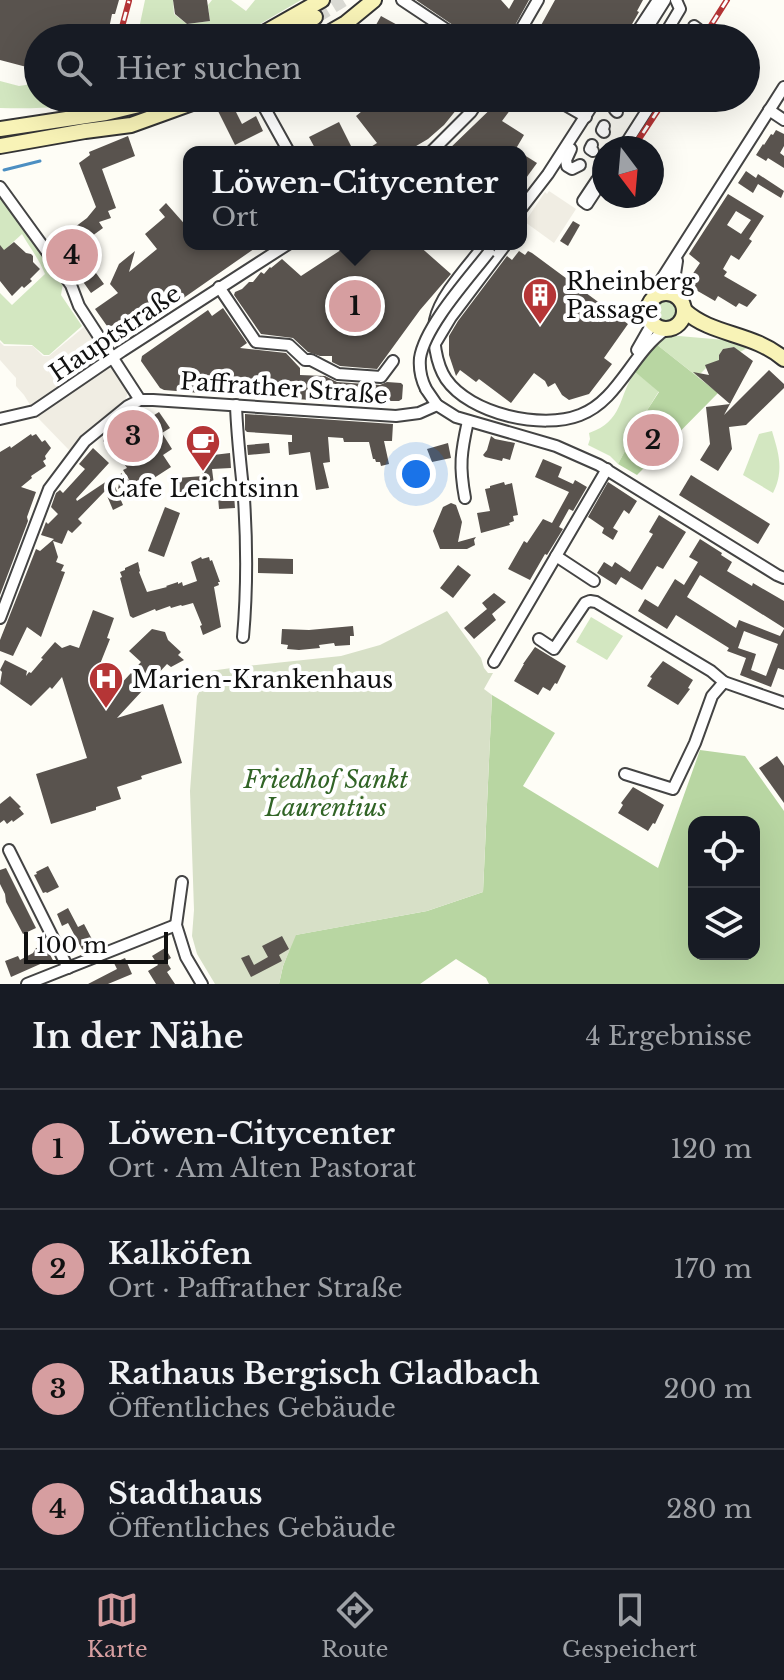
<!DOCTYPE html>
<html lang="de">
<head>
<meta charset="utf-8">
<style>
  :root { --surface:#171b24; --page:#242831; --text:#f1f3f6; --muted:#9ea1a6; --line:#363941; --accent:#d69ea0 }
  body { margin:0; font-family:"Libre Baskerville",serif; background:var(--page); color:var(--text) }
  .controls { position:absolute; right:24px; bottom:24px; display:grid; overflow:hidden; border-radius:16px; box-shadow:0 8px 32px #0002 }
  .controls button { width:72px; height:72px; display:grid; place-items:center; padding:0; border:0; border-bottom:2px solid var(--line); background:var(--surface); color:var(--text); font:40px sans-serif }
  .compass { position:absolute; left:592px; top:136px; width:72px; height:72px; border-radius:50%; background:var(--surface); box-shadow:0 8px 32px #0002; rotate:164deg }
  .scale { position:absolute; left:24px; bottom:20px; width:144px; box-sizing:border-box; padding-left:8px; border:4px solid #111; border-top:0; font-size:22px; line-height:28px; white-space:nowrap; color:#111; -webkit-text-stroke:6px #fff; paint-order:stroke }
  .you { position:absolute; left:416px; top:474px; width:28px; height:28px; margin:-20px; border:6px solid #fff; border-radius:50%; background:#1a73e8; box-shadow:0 0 0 12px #1a73e833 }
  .badge { display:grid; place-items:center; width:52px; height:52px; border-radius:50%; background:var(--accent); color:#111; font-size:26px; font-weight:700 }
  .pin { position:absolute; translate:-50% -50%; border:4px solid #fff; box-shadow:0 2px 8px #0006 }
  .popup { position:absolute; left:183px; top:146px; width:344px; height:104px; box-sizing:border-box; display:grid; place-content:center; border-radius:16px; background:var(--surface); filter:drop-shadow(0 2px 6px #0005); font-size:26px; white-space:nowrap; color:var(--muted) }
  .popup b { font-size:30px; color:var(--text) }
  .popup::after { content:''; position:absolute; left:50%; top:100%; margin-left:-16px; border:16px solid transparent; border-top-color:var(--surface) }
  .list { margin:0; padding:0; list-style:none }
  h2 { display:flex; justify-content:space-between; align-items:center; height:104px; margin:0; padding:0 32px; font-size:34px }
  h2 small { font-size:26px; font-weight:400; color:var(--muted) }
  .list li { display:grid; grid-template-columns:52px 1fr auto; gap:24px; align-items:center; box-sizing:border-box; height:120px; padding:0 32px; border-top:2px solid var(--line) }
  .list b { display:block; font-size:30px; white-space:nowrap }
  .list p { margin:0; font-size:26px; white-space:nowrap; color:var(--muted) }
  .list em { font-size:26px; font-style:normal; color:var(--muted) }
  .icon { flex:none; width:44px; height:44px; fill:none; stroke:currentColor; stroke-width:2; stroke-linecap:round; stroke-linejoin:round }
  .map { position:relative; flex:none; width:784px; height:984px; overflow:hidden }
  .search { position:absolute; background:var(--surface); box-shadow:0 8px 32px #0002; left:24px; right:24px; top:24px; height:88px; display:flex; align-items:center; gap:20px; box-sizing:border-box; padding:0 28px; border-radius:44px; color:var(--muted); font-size:30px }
  .sheet { height:584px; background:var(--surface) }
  nav { display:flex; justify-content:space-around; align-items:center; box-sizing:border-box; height:112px; border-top:2px solid var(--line); background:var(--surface); font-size:22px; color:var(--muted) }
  nav a { display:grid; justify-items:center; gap:4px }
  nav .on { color:var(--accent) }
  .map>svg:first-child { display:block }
</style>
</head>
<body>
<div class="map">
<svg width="784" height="984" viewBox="0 0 784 984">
  <rect width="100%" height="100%" fill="#fefdf6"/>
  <!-- green -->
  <g fill="#d3e7c1">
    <path d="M145,0H173L174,14L187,24L210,21L208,5L212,0H231L246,11L255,0H301L236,38H137Z"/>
    <path d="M0,81L19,86L38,83V98H106C73,108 35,109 0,108Z"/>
    <path d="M0,194L63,283L61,295L82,326L49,355H44L32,345L4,344L0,340V293L12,305L45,274C39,259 30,248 22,234L0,254Z"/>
    <circle cx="667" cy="311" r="13"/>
    <path d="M679,336L725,340L749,347L740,352L734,347L723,349L719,355L720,364L706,365V368L701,373H698V377L656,344L668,337Z"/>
    <path d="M635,372L659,391L646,412L618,464L610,456L588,445L590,439L589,433C624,421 618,396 635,372Z"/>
    <path d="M772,431C779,454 784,471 773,493L743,475L759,434Z"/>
    <path d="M591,617L623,636L607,660L576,642Z"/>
  </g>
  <!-- forest -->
  <g fill="#b8d6a2" fill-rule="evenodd">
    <path d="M656,344L718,393L637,475L618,464L646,412L659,392L635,372Z"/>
    <path d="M492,695L555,733L523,786L658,868L700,750L745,756L784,811V984H489L486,978L456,959L420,984H279L283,966L295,935L427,911L483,892ZM694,822H754V954H694Z"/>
  </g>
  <!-- cemetery -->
  <path fill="#d7e0c7" d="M447,611L481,658L484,668L488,673H493L484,689L492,695L483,892L427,911L296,935L283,966L279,984H215L197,954L192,936L194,910L190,791L197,696L210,671L246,666L341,656L380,645Z"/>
  <!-- plaza -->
  <g fill="#f0ede3">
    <path d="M549,191L576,209L554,243L525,222L545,192L547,194Z"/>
    <path d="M84,327L125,382L128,392L125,401L117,409L110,417L93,426L70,451L39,419L24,395L16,386V378L0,360V342L4,346H33L43,356H49Z"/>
  </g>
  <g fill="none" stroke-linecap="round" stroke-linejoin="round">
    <!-- stream -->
    <path stroke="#4c8fc2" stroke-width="3" d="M4,170L40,161"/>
  </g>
  <!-- building -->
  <g fill="#59534e" fill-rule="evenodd">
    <path d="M0,0H119L115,14H112L107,38H38V70L0,60Z"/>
    <path d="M173,0H207L210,21L187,24L175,14Z"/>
    <path d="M416,0H501L509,9L514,0H529L508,38H472Z"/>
    <path d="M555,0H643L637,11L639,12L624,38H534Z"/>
    <path d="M381,16L421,38H382L372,32Z"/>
    <path d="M378,98H466L444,125L428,139L406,152H363L377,143L356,116Z"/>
    <path d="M502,98H519L502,121L524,135L514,152H446Z"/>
    <path d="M230,100L242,124L256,116L263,131L235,145L216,107Z"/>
    <path d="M339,122L354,152H317L309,137Z"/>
    <path d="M776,130L784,134V146L780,153L784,156V168L768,158L766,161L756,155L763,144L764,145L771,134L773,135Z"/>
    <path d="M128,136L135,156L102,169L116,208L108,211L111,218L99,222L103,228L77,247L104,284L91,293L55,242L87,218L96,207L79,163L90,155L89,152Z"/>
    <path d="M521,153L537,163L521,185Z"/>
    <path d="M746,171L756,178L758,174L784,191L781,198L758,184L753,193L738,183Z"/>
    <path d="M728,194L764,216L749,239L752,241L739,260L731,255L723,269L727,272L724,276L757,295L747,307L739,303L736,307L718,296L715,301L689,286L691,283L688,281L700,263L689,254ZM736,211L751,220L741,234L727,225Z"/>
    <path d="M166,203L189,229V244H261L119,343L95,309L118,293L110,284L119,264L135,251L129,272L157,249L145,234L165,217L159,210Z"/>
    <path d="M573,221L580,225L568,246L560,241Z"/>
    <path d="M14,242L26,253L31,254L33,256V262L40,269L30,279L32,281L24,288L22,286L12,296L0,281V245L4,250Z"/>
    <path d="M350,244H417L451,274L420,310L377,369L340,366L332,362V356H320L308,352L293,338L261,334L234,295L235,292L242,289L249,282H253L261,272L264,274L270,267L271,268L282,259L301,276Z"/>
    <path d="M519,251L525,255L528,251L532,253L628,324L604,358L612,364L589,394L569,400L562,395L555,383L548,387L545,381L534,373L511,403L479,379L476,382L460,370L456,376L449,355V336L458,321L507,256L512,260Z"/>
    <path d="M223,308L247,343L240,348L286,353L300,368V375L325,376L337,382L380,385L387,382L401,383L403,385L402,399L399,401H387V404H378L213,394L164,390L160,388L141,361L142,356L208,310L212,316Z"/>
    <path d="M734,347L753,361L730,404L693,372L709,375L705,365L719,360V355L723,349Z"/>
    <path d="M769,370L784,384V388L746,425L729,427L732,449L718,471L700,460L710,444L706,407L730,404L724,415Z"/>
    <path d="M159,412L170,428L162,433L172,449L163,455L171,467L137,489L130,481L118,489L121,473L130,481L123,470L127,468L123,462L126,444L114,457L103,441L104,438L116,431L117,434L142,418L148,419Z"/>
    <path d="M245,414L393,424L392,441H384L389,464L381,466L380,462H376L375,459H373L369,442H344L343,438L328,437L330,462L323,463L329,488L316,490L310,452L289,455L288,442H292V435L247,432L245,430Z"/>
    <path d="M662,420L669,426L660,437L661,442L653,447L641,460L633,455Z"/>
    <path d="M31,434L32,436L36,434L42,442L45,440L51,448L45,456L46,459L43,461L46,466L31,476L32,478L21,487L36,492L27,517L28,521L0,595V452L10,446L11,448Z"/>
    <path d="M491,436L495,439L515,443L510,460L503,458L502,461L485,457L483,455L487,450Z"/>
    <path d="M269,443L270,453L248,455L247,445Z"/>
    <path d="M448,443L451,458L432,462L427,449Z"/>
    <path d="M93,448L109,463L76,499L77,501L116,475L118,478L113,482L123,505L113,510L105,491L78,519L82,523L72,533L68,530L62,544L53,541L58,557L56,562L64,565L61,571L65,572L41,637L27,627L13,656L0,651V640L36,549L40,551L54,539L41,535L46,522L48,524L58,514L51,507L56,493L60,490L63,493L85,469L79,464Z"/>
    <path d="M230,453L231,468L212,469L214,485L222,484L223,496L234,495L235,508L219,509L218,497H214V492L177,496V478L203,476L202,470L206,469L205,456Z"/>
    <path d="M543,459L562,467L558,477L573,484L575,480L587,487L573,511L569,509L559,527L563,529L547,555L545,554L530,580L508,569L524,541L527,543L543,519L552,523L569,492L535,477Z"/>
    <path d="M691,475L770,524L758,544L679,495Z"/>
    <path d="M504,482L505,485L512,483L518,515L513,516L514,521L509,523L510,525L481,533L477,513L490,511L485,489L490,488V486Z"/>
    <path d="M608,482L637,501L629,514L624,510L613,528L618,531L613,540L602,533L604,528L588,517Z"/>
    <path d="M451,503L456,505L462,522L458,542L476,537L474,540L475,545L467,549H440L433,531L443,507Z"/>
    <path d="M165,507L180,513L164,557L148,551Z"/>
    <path d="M659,515L686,532L663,569L657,566L642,590L621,577L616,585L597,573L604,562L612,567L615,562L630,572L653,534L649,532Z"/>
    <path d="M700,539L722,553L721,555L732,562L727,571L752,586L753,583L784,601V628L700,575L687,597L736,628L739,620L780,636L784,629V670L778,668L771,687L740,675L746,658L727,651L729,648L676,615L667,629L638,611L645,599L658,607L675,579L684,585L698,562L689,557ZM744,631L778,644L766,676L751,670L756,654L738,648Z"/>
    <path d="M201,557L202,559L209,557L210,561L212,560L220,582H218L219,585L214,587L221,627L203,635L200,626L202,625L193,603L182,606L181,605L171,608L170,606L156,611L155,609L133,618L130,616L120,578L122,577L120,572L125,570V568L138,562L140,571L139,572L147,592L167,587L166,586L178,582V584L182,582L183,586L197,581L191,562Z"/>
    <path d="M258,558L293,559V574L258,573Z"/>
    <path d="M458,565L471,575L453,598L440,588Z"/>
    <path d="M494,593L506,602L492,614L496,620L474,639L464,628L487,609L482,603Z"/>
    <path d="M93,610L114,618L107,638L110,639L98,669L108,698L141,662L129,651L152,629L165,632L168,640L181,652L178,655L184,660L171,667L167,664L117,718L163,704L182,763L141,776L142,779L117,787L121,799L96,807V810L51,824L36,774L87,758L62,677L52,689L50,687L31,706L0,684L2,672L0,670L5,660L27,671L26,676L29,672L31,673L43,659L41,658L55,642L62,648L70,645L79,648Z"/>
    <path d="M353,626L354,636H350V645L335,646L334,643L319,645L320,648L299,650L287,649L288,645L281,644L282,629L309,630Z"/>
    <path d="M535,647L566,666L557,684L555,683L550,691L543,687L538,695L514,681L524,664H523Z"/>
    <path d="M663,661L693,680L688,688L690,689L678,705L647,686L652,678L650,677Z"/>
    <path d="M777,756L784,766V803L759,768Z"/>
    <path d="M633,787L664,805L655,824L653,823L648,831L618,813L623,805L621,803Z"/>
    <path d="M10,796L21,807L19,808L24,814L13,822L12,820L7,824L4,820L0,823V804Z"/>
    <path d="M48,866L59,887L47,893L46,892L43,893L34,875L37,874L36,872Z"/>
    <path d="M6,868L36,928L23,934L6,902L5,894L0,884V870Z"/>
    <path d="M68,908L78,927L84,924L95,945L83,951L68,923L62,926L57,914Z"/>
    <path d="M282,936L289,949L279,955L282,961L251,977L241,958L249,955L254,965L268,957L262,946Z"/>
    <path d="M46,947L55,964L47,961L11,977L5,961L18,956L20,960L33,953L36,948Z"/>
    <path d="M165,948L171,958L166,961L171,969L167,972L175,984H156L148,971L158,965L152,956Z"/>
    <path d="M125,958L132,974L108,984H88L117,969L114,963Z"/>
  </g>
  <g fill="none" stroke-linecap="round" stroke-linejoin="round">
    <!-- secondary-tunnel -->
    <path stroke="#dadad4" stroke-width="14" stroke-dasharray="14 7" stroke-linecap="butt" d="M315,17L343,0"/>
    <!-- street casing -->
    <g stroke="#444" stroke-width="14">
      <g id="street">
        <path d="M402,0L459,38"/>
        <path d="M668,29L680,9L676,0"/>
        <path d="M516,38L538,0"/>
        <path d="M633,38L658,0"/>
        <path d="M641,38L665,0"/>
        <path d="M689,38L695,30L694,26L698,29L693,38"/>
        <path d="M259,98L289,152"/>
        <path d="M553,98L586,117"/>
        <path d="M769,110L784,120"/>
        <path d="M617,112L615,110L617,107"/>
        <path d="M604,132L602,130L604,126"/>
        <path d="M592,145L590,149L593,151"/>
        <path d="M623,148L655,98"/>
        <path d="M571,149L566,160L567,166L572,169L580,165"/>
        <path d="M431,152L471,112L480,98"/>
        <path d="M597,180L583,201L587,204L604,178"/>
        <path d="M0,187L71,285L79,306L140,400"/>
        <path d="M521,209L548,174L597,98"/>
        <path d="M485,244C470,264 440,295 435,320C432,337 436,364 446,379C470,414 542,430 580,415C618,401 632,353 665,330"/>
        <path d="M677,261L675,274L679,297"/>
        <path d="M219,287L256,342L289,345L305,360H311L338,374L381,377L393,361"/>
        <path d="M653,298L661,280L784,87"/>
        <path d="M436,342L451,317L506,244"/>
        <path d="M637,350L649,329L650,321"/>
        <path d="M426,389L437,405L456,417L556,446L599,465L777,575L784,578"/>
        <path d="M236,405C237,437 241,468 244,499C247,545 247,592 243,637"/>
        <path d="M0,419L34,411L122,351L288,244"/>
        <path d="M465,498C459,466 461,452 468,421"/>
        <path d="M556,556L594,581"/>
        <path d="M0,618L49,489L85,441L128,406L140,400H153L396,416L419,413L437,405"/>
        <path d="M539,639L554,649L585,603L590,601L596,602L711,671L724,682"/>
        <path d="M494,662L607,469"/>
        <path d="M625,774L673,789L695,743L712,696L724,682L784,703"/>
        <path d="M9,850L68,968"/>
        <path d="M182,882L176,925L186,957L202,984"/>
        <path d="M27,984L176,925"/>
      </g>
    </g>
    <!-- secondary casing -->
    <g stroke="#333" stroke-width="18">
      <g id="secondary">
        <path d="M255,38L322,0"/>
        <path d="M277,38L315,17"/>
        <path d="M320,38L346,23L374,0"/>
        <path d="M0,129L106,113L168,98"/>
        <path d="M0,146L85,131L131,125L206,98"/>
        <circle cx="666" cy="311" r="18"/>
        <path d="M685,311C713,336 752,332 784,359"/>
      </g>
    </g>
    <!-- street -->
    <use href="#street" stroke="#fff" stroke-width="10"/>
    <!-- secondary -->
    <use href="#secondary" stroke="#f8f3b7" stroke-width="14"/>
    <!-- rail casing -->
    <g stroke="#b53536" stroke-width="6">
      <g id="rail">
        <path d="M119,38L129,1"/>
        <path d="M703,38L727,0"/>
        <path d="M633,148L666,98"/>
      </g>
    </g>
    <!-- rail -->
    <use href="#rail" stroke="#fff" stroke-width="3" stroke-dasharray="9" stroke-linecap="butt"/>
    <!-- street-bridge casing -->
    <g stroke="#444" stroke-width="14" stroke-linecap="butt">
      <path id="street-bridge" d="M426,389C421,379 419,369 420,358C425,326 469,278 489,252"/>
    </g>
    <!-- street-bridge -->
    <use href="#street-bridge" stroke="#fff" stroke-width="10"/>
  </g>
  <!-- icons -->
  <defs>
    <g id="building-pin" transform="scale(1.8)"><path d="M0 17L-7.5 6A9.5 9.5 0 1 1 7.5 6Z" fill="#b53536" stroke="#fff"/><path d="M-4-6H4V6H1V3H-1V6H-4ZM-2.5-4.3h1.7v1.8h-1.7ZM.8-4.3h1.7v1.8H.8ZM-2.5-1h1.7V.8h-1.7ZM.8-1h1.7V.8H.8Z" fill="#fff"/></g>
    <g id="cafe-pin" transform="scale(1.8)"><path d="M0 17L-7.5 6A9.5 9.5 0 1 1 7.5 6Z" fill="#b53536" stroke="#fff"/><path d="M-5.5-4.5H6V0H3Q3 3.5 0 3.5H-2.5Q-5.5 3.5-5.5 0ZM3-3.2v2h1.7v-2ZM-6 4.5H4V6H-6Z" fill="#fff"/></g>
    <g id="hospital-pin" transform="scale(1.8)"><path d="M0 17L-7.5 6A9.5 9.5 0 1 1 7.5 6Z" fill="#b53536" stroke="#fff"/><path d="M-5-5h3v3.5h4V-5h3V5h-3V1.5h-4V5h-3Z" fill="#fff"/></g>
  </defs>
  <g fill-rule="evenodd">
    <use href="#building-pin" x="540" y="295"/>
    <use href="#cafe-pin" x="203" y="442"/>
    <use href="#hospital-pin" x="106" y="679"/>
  </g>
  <g text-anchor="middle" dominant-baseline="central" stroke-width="8" stroke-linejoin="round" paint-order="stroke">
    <!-- poi labels -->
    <g font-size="24" fill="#111" stroke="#fff" text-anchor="start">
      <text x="566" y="281">Rheinberg<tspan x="566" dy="28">Passage</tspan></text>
      <text x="203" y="488" text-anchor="middle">Cafe Leichtsinn</text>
      <text x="132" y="679">Marien-Krankenhaus</text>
    </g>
    <!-- street labels -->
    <g font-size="24" fill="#111" stroke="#fff">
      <text transform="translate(115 333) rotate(-34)">Hauptstraße</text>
      <text transform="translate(284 388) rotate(4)">Paffrather Straße</text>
    </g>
    <!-- park labels -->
    <g font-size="24" font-style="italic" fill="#316426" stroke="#fff">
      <text x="326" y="779">Friedhof Sankt<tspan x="326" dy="28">Laurentius</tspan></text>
    </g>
  </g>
</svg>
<div class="controls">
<button><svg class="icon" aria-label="locate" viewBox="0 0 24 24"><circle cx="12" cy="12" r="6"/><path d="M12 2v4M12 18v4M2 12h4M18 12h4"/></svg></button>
<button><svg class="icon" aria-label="layers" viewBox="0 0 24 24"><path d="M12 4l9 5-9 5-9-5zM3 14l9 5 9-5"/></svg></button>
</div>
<svg class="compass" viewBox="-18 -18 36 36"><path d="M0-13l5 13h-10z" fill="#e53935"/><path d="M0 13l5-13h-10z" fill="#9ea1a6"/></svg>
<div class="scale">100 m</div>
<div class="you"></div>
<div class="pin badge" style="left:355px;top:306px">1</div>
<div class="popup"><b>Löwen-Citycenter</b>Ort</div>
<div class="pin badge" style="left:653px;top:440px">2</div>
<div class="pin badge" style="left:133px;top:436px">3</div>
<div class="pin badge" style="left:72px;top:255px">4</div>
<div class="search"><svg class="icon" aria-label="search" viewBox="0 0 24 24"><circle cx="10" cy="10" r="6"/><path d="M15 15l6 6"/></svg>Hier suchen</div>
</div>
<section class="sheet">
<h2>In der Nähe<small>4 Ergebnisse</small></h2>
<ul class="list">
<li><span class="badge">1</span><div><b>Löwen-Citycenter</b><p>Ort · Am Alten Pastorat</p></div><em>120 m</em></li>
<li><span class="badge">2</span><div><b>Kalköfen</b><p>Ort · Paffrather Straße</p></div><em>170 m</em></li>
<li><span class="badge">3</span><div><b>Rathaus Bergisch Gladbach</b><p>Öffentliches Gebäude</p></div><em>200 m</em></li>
<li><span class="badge">4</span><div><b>Stadthaus</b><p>Öffentliches Gebäude</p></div><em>280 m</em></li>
</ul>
</section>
<nav>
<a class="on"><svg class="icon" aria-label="map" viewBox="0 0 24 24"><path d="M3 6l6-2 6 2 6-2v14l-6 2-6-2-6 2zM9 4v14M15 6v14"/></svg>Karte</a>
<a><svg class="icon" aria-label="directions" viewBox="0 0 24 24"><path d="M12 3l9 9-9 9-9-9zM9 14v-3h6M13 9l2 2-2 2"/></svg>Route</a>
<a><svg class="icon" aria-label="saved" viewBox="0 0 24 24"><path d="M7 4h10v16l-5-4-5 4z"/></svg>Gespeichert</a>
</nav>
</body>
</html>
